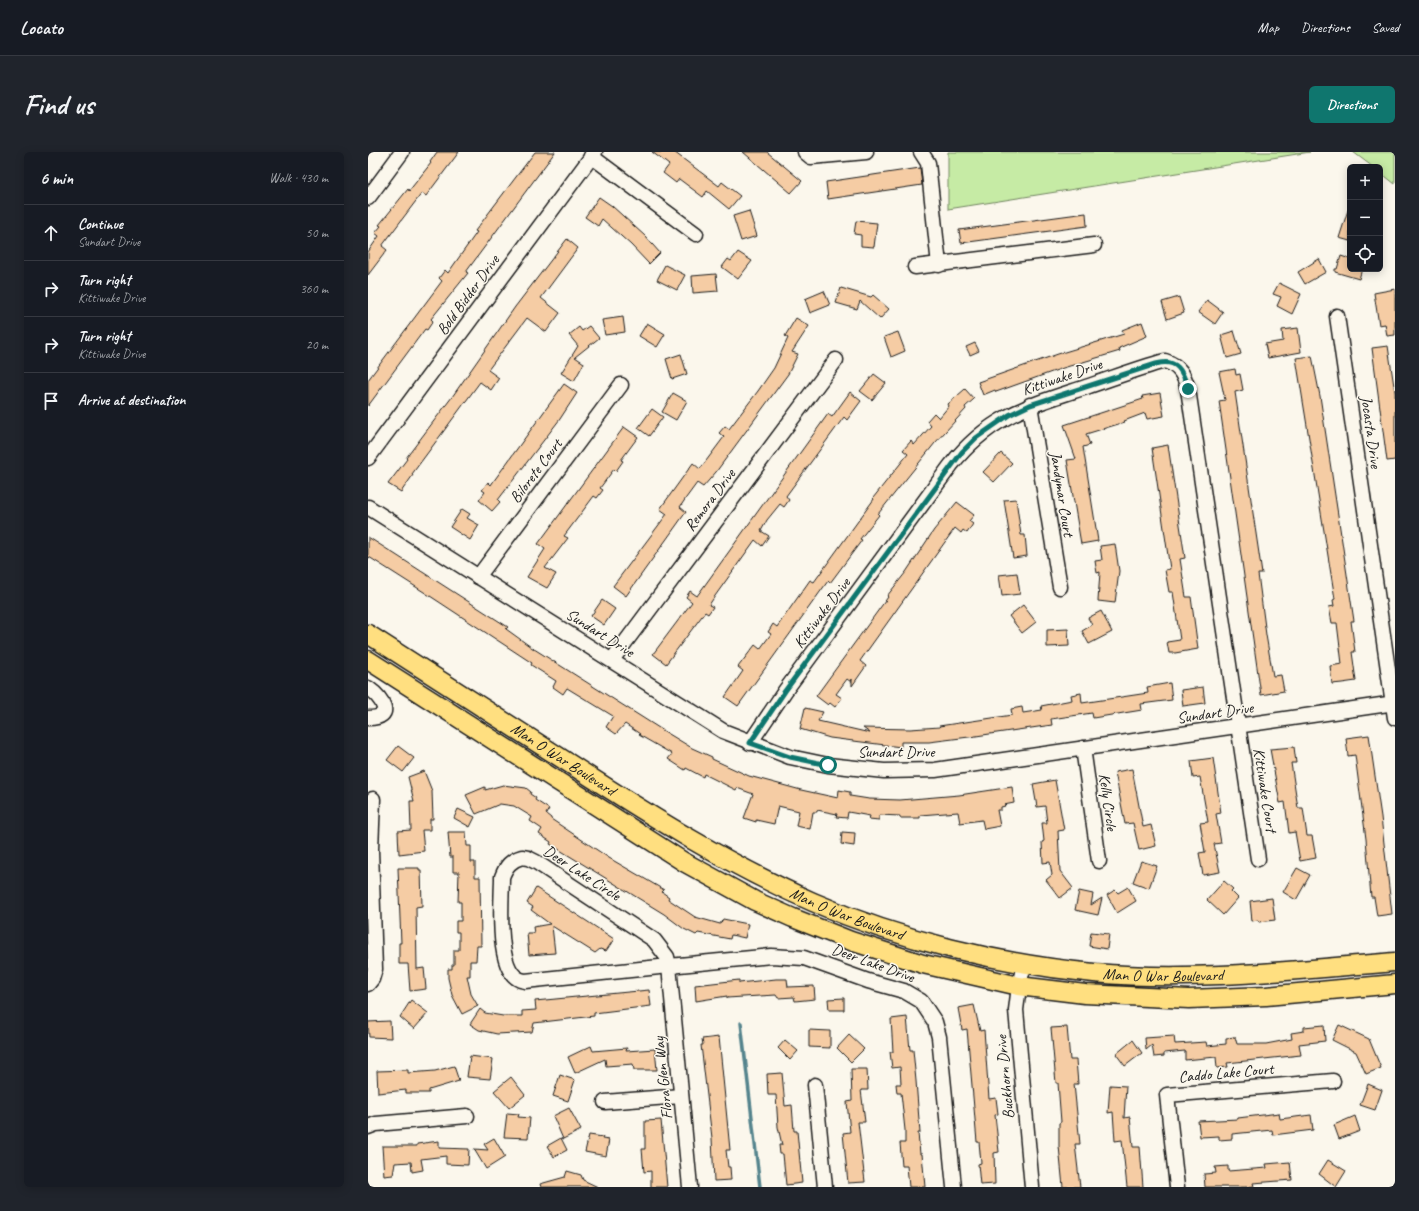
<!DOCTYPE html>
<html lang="en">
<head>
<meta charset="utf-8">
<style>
  :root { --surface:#171b24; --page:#20242c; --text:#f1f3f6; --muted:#9ea1a6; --line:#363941; --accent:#0f766e }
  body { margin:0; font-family:Caveat,sans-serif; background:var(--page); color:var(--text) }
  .controls { position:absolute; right:12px; top:12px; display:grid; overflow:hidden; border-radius:6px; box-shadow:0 2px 10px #0003 }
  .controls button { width:36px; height:36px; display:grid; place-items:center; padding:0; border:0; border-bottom:1px solid var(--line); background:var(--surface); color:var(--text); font:20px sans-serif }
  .stop { position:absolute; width:12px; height:12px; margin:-9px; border:3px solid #0f766e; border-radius:50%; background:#fff }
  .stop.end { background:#0f766e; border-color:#fff; box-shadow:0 1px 4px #0008 }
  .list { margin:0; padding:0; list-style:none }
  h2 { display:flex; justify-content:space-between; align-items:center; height:52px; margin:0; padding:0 16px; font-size:17px }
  h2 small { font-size:13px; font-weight:400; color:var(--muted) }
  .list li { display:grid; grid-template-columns:26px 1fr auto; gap:12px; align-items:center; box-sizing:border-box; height:56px; padding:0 16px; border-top:1px solid var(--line) }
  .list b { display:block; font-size:15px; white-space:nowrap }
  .list p { margin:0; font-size:13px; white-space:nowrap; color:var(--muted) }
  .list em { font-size:13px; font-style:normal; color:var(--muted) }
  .icon { flex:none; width:22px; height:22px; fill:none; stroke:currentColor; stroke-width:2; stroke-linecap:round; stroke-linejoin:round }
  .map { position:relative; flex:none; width:1027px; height:1035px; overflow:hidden; border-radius:6px }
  header { display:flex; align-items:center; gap:24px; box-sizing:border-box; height:56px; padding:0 20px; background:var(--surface); border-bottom:1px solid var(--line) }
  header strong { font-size:19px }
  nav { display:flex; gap:22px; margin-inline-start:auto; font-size:14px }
  .intro { display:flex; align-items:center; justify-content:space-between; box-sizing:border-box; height:96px; padding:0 24px }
  h1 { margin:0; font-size:28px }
  .button { padding:10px 18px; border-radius:6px; background:var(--accent); color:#fff; font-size:14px; font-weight:700 }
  main { display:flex; gap:24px; padding:0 24px }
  aside { flex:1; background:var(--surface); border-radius:6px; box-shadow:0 2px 10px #0003 }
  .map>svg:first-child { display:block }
</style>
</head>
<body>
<header>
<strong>Locato</strong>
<nav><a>Map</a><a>Directions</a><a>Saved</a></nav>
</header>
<div class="intro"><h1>Find us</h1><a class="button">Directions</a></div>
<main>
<aside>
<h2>6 min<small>Walk · 430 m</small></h2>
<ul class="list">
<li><svg class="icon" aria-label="ahead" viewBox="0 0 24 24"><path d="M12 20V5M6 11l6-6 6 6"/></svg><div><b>Continue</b><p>Sundart Drive</p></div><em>50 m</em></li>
<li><svg class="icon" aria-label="right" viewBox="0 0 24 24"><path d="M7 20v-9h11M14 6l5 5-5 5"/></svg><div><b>Turn right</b><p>Kittiwake Drive</p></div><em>360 m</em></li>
<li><svg class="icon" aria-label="right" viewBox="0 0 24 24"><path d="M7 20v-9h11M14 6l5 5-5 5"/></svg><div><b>Turn right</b><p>Kittiwake Drive</p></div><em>20 m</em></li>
<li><svg class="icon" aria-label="arrive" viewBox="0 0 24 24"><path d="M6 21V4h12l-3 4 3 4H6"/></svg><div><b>Arrive at destination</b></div></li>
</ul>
</aside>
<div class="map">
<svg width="1027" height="1035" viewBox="0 0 1027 1035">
  <rect width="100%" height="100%" fill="#fbf7ec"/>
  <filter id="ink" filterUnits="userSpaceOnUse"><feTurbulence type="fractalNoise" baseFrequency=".025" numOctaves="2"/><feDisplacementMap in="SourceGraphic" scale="8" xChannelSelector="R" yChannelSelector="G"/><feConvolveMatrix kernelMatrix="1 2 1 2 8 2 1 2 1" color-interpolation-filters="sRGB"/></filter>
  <g filter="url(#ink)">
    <!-- green -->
    <g fill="#c6eba5" stroke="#718460">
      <path d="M580,0H942L580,57Z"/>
      <path d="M985,0H1027V32L1012,20V15H1005Z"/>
    </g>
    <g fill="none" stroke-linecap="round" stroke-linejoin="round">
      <!-- stream -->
      <path stroke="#55848d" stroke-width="3.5" d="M373,871L392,1035"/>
    </g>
    <!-- building -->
    <g fill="#f5cca4" stroke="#1c1c1c">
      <path d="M69,0H91L58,44L54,41L29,74L14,94L19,98L0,123V100L11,84L7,81L13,74L11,73L40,37L41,39L63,11L62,10Z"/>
      <path d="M167,0H187L98,120L100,121L63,167L65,169L59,178L57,177L0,254V228L74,129L71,126L77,118L80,121L109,80L107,79Z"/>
      <path d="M284,0H306L351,34L354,30L372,44L361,57L339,39L335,45L311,27L308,31L295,21L301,13Z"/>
      <path d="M375,0H399L434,29L423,41Z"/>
      <path d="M552,16L554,33L460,47L458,30Z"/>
      <path d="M231,45L244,54L277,84L292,101L281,112L263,93L234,67L230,74L217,65Z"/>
      <path d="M980,58H982V89L971,86Z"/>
      <path d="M381,59L389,84L373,89L365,64Z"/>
      <path d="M718,61L719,74L593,91L591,78Z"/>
      <path d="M488,69L509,71L506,95L493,94V83L486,82Z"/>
      <path d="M199,87L210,96L173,146L192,161L178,180L159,166L120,218L131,226L123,238L112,230L44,322L45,323L33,340L20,332L39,307L38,306L84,245L147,155Z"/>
      <path d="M370,100L384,109L370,127L354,115L360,107L363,109Z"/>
      <path d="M973,104L982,107V117H994L991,127L967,120V117H969Z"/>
      <path d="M951,107L958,120L937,132L930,120Z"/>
      <path d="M297,113L317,123L309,138L289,128Z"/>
      <path d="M348,122L350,139L325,141L324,124Z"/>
      <path d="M911,131L933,142L924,162L909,154L913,145L905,142Z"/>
      <path d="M473,136L503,145L505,143L521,157L512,167L492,149L489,157L468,151Z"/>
      <path d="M1027,137V183L1019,184L1017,172L1011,173L1006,141Z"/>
      <path d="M456,139L462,153L442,161L437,147Z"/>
      <path d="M811,145L816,161L799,167L794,150Z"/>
      <path d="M839,148L855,160L847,172L830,160Z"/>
      <path d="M255,165L257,180L237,183L234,168Z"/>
      <path d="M428,166L441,174L424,200L430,202L420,222L348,320L335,335L329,331L318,346L312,355L318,360L258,444L245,434L299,362L292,357L325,311L332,317L356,285L351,281L357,274L361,277L390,239L406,216L420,186L417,184Z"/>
      <path d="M774,170L779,184L751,196L752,199L695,216L628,240L627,238L615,243L610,230L690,202L756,182L754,178Z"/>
      <path d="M279,171L297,182L289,195L271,184Z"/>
      <path d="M221,174L231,186L207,205L216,211L206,229L193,221L210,194L201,183L211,175L214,179Z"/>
      <path d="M930,176L933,200L900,206L897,192L915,189L914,178Z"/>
      <path d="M866,179L873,202L859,206L853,183Z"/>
      <path d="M530,180L537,199L523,205L516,185Z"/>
      <path d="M607,191L611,199L602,203L598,195Z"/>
      <path d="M1020,194L1027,241V308L1019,309L1004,196Z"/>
      <path d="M313,202L319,222L304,227L298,207Z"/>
      <path d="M944,204L952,244L986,469H983L987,500H984L988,529L974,531L964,532L962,514L974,512L969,471H964L961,455L966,454L965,448L967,447L928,206Z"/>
      <path d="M867,217L868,223L872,222L875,238L867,240L894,422H890L898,483L905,524L913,523L916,539L893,543L851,249L857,248L851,220Z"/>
      <path d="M506,222L518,231L504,248L492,239Z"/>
      <path d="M196,232L209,241L192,267L130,348L132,350L124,359L111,348L117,340L114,338L120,330L123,333L125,330Z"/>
      <path d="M597,237L606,247L597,255L598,257L567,291L510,362L511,363L492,387L494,388L462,431L460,429L370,554L357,545L375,519L370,515L387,493L392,497L403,482L400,480L405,472L409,475L442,428L446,430L506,347L505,346L540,302L535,298L543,289L546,293L563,274L559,269L566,261L571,266L581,254L580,252Z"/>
      <path d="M482,240L493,249L479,268L476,265L418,344L421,348L416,355L412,352L399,368L393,379L401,384L394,394L387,388L347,444L341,453L345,455L340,462L337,460L298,512L285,502L324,450L318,445L322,439L329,444L460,262L464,265Z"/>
      <path d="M305,241L319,249L308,268L294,260Z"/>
      <path d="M792,241L796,264L779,267L777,261L756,269L757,270L718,282L722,293L715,295L730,389L713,392L699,308L708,307L696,273L775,247L774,244Z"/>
      <path d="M284,257L295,265L281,284L270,276Z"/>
      <path d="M256,275L270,285L253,308L255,309L248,319L246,317L232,336L235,338L229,346L226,344L196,384L200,386L177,416L188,422L179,436L159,425L177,397L170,392Z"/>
      <path d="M800,293L817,406L812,407L818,445H823L830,497L807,501H801L799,490L812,488L805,440H801L797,418L802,417L784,296Z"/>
      <path d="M633,301L644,311L626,330L615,320Z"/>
      <path d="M648,347L653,383H657L659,404L645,406L636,348Z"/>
      <path d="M589,350L606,363L601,369L605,372L599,381L595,378L593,381L587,376L492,509L498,514L484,534V527L483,530L479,527L468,542L474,546L467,555L462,551L460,553L448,544L520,445L519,444L538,420L566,378Z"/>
      <path d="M94,357L102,362L99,366L111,373L102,388L82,375Z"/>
      <path d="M0,385L140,475L138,477L163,495L291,576L324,596L344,605V607L381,624L433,638L470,646L471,638L482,640V644L501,647L532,648L591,643L644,635L646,651L636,653L637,654L633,655V658H629L632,674L616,677L614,668L592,671L590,660L552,663V666H532V664L511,663V668L501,667L502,664L480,660L479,666L468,665L469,662L449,658V660H445L442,677L428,674L431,659L410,654L406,672L388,668V670L376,666L385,642L369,636L368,638L336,622L335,625L318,616L317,618L300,607L304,602L271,583L272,582L257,572L248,582L238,575L245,564L199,536L195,542L185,535L188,529L163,513L164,511L59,442L1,405L0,407Z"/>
      <path d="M747,392L751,419L747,451L730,449L732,420L729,421L727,409L734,408L732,394Z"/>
      <path d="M649,421L652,442L634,444L631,423Z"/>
      <path d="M234,448L247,457L236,473L223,464Z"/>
      <path d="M655,453L668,470L654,481L641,464Z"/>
      <path d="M733,459L744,480L721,492L714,479L724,473L720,466Z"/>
      <path d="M700,477L701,494L679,495V478Z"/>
      <path d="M802,531L804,548L773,552L774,558L725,566L724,561L683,567L684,573L601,585L561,590H533V595L462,586L432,577L437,556L455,560L450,569L502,581L495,576L542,577L572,575L571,574L644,563L643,557L654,555L655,561L674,558L673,554L704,548L703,543L713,541L714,551L780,541L779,535Z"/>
      <path d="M835,535L837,551L815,554L813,538Z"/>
      <path d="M1001,583L1013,665L1024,762L1009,764L1006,745H1003L998,687L987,603L980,604L978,586Z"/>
      <path d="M30,594L46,606L35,620L19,608Z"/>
      <path d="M926,595L928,611H923L930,656H935L939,684H944L948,706L932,709L927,680L921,681L917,650L912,651L902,597Z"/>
      <path d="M845,606L853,661L848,662L853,691L846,692L852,720L835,723L831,701L837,700L832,671L840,670L832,625L825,626L823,609Z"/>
      <path d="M764,617L775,675L783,673L788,694L771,698L765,671L757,672L747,620Z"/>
      <path d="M56,619L64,639L65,667H62V678H54L56,699L31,702L30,679L43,678L42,649H46L40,625Z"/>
      <path d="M687,628L696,678L690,679L692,719L705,736L692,746L678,728L684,723L682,710L675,711L674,690L676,689L674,671H679L677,654L669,655L665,632Z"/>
      <path d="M135,633L158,636L163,640L162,642L168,646L167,648L181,657L178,662L183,666V667L241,706L296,738L294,740L301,745L300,747L327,765L352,772L355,767L380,772L377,786L363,783L362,787L330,781L328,783L316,777L296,762L182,692L183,690L171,682L174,677L162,669L164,665L146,654L132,652L108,662L98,643L117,635V638Z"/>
      <path d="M90,657L107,665L102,675L86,666Z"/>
      <path d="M80,680H98L99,694H103V710H107V725H112L113,794H109L108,809H102V824H99L103,842L110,854L94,862L84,843L80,826V817H84V813H86V798H91V780H88V769H93V750H90L91,720H85V705H82Z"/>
      <path d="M474,680L487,681L486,694L473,692Z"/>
      <path d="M773,709L789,714L781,736L765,730Z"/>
      <path d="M30,716H51V718H53L54,754L48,755L49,817L56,816L58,837L42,839L40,812H31V791H33Z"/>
      <path d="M929,716L942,723L928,748L915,740Z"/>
      <path d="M856,729L865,737L863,739L870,746L855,763L839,748Z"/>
      <path d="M760,735L768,749L749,761L739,743L747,738L750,741Z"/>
      <path d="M168,736L246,787L238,799L232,797L227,801L184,774L187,801L161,803L159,781H166L165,775L182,772L163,758L165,755L159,751Z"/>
      <path d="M711,739L725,742L723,753L734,746L730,763L707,758Z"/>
      <path d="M904,746L907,768L891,770L890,768L884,769L882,749Z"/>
      <path d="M723,780L741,782L739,797L721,794Z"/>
      <path d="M408,827H419L420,835L446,834L447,847L427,849L426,845L410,846L408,843L359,846V844L328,849L327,833L371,828V831Z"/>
      <path d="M281,838L283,854L226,861V864L166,871L164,880L129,882L111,878L102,872L112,857L117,861L135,864H154V859L168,858L167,849Z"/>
      <path d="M476,846V858H461L460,847Z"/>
      <path d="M43,848L60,861L46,877L32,865Z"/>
      <path d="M606,853L612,879L616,878L621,947L628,946L630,962L627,963L631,1000L626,1001L627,1032L612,1033L610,1012L613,1011L611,990H609L599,877L594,878L590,856Z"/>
      <path d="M539,865L542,898H545L548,929L552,981H550L552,1002H554L557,1035H541L539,1014H534L532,991H537V978L533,941H529L528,932H533L532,915L524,916L522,900H525L523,867Z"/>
      <path d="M22,869L23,886L1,885L0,870Z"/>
      <path d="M956,873L957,889L931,892L933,903L859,911L860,915L849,916L848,905L817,908V899L796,901V904L786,905L784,893L778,898L777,886L806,884L807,892L838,890L839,894L858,892V886L867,885L869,892H898L924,887L923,881L936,879V875Z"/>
      <path d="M971,873L1001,887L1013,916L998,922L988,900L964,888Z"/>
      <path d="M699,875L702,908H708L710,932H706L712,992H707L712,1035H695L691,994V971L693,970L690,931H688L683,876Z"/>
      <path d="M441,878L462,879V896L441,895Z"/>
      <path d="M481,883L496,897L483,910L469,896Z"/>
      <path d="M351,885L362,998H358L360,1015H362L363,1028L346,1029L344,986L333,893H335L334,887Z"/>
      <path d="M417,888L430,899L422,908L410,896Z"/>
      <path d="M765,888L774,901L757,914L748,902Z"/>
      <path d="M223,894L225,899L259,896L258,899L287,897L289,918H266L265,912L238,914L237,907L207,921L200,905Z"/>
      <path d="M102,904L125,907L122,927L99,925Z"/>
      <path d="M86,914L91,929L61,938V941H38V938L10,941L9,919L40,918V921L67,919Z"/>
      <path d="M483,917H499L500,938H493L497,970H490L497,1030L480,1031L475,981L482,980L479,950L484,949Z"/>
      <path d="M414,921L417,954L424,953L426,979H429L434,1031L418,1033L415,1002H412L411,993H414L410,975L408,943H400L399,922Z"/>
      <path d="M192,923L207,928L200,949L185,944Z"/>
      <path d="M143,925L157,943L141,956L126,939Z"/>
      <path d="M1000,932L1014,938L1007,958L992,953Z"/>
      <path d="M742,933L758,934L756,966L762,965L765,995H772L775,1035H759L754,988L747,989L745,960L740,961Z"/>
      <path d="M201,956L213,978L195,987L185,964Z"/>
      <path d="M139,961L151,962L150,965L162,966L160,986L136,985Z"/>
      <path d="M911,961L912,967L943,963L945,978L905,983L904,978L864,982V987L851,988V984L832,985L830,969L870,967V966Z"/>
      <path d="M987,964L992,979L971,987L966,973Z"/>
      <path d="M293,968L299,1035H283V1019L276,1020L274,997H277V969Z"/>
      <path d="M221,983L235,985L234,987L241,988L238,1004L217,1000Z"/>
      <path d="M126,986L137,1005L118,1017L106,997L120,998L116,992Z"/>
      <path d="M193,986L199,998L186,1005L179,994Z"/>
      <path d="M71,989V996L101,997L100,1013L78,1012V1004L53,1007L55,1018L44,1020L43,1010L27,1011L25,1023L16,1024L14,994H49V992Z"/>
      <path d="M960,1008L978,1019L968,1035L951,1022Z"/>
      <path d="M922,1010L924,1028L885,1031L886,1034L877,1035H837L836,1022L848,1021L847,1015L860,1014V1019L899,1016L898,1012Z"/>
      <path d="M199,1019L213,1023L215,1028L230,1035H173L172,1032L197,1025Z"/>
    </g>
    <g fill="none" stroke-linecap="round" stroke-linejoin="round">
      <!-- minor casing -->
      <g stroke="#1c1c1c" stroke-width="17">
        <g id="minor">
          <path d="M437,0L443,5L498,0"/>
          <path d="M553,0L560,11L571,113"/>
          <path d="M223,4L328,82"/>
          <path d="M0,46L34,0"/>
          <path d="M547,115L726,93"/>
          <path d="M969,164L1027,566"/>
          <path d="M662,253L692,435"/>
          <path d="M0,306L227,0"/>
          <path d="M0,355L355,579L422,605L460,613L516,619L567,618L1027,551"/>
          <path d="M110,425L253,233"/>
          <path d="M244,508L468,208"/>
          <path d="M0,536C14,546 28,566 0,566"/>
          <path d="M382,591L417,539L583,313C623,263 661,254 718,235C745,226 771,216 797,209C812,214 816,223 820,237L890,707"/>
          <path d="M715,596L731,709"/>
          <path d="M154,705L160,706L168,710L286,788L299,805L301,814L157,829C126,826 134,748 134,725C138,714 143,708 154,705Z"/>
          <path d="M656,812L651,834L648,858L664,1035"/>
          <path d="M0,832L4,827L7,817L3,698L5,647"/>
          <path d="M447,933L457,1035"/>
          <path d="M237,950L313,944"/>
          <path d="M0,975L8,972L99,964"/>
          <path d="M322,1035L301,814L403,804L436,806L500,829L536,839L553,849L567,870L571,885L586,1035"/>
          <path d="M809,1035L799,943L965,929"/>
        </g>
      </g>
      <!-- major casing -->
      <g stroke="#1c1c1c" stroke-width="21">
        <g id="major">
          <path id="s1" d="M0,482C69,526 138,571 207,615C284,665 361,713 445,750C532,788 632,812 726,821C827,830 927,818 1027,810"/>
          <path d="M0,508L316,710L387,749L425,766L483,789L555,812L651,834L717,842L821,847L898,844L1027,832"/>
        </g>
      </g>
      <!-- minor -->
      <use href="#minor" stroke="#fbf7ec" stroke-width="14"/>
      <!-- major -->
      <use href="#major" stroke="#ffdf80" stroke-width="18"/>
    </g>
  </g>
  <g fill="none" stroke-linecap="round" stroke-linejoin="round" filter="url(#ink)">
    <!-- route -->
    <path stroke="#0f766e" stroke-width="5" d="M460,613L422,605L382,591L417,539L594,300L608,286L641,263L662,253L788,212C809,206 815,219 820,237"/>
  </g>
  <g text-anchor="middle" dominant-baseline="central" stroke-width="3" stroke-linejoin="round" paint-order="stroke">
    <!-- street labels -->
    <g font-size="16" fill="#1c1c1c" stroke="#fbf7ec">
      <text transform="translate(100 143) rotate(-54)">Bold Bidder Drive</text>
      <text transform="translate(694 225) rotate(-19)">Kittiwake Drive</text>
      <text transform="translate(1003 280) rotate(82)">Jocasta Drive</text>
      <text transform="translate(168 319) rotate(-53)">Bilorete Court</text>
      <text transform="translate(694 342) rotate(81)">Jandymar Court</text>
      <text transform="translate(342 348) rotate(-53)">Remora Drive</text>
      <text transform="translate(454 461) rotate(-53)">Kittiwake Drive</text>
      <text transform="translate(232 481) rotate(32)">Sundart Drive</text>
      <text transform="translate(847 561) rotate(-8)">Sundart Drive</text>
      <text x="528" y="600">Sundart Drive</text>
      <text stroke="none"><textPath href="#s1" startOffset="232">Man O War Boulevard</textPath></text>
      <text transform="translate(897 638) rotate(81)">Kittiwake Court</text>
      <text transform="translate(740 650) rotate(82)">Kelly Circle</text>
      <text transform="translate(214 721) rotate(33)">Deer Lake Circle</text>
      <text stroke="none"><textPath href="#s1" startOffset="556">Man O War Boulevard</textPath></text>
      <text transform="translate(505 811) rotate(20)">Deer Lake Drive</text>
      <text stroke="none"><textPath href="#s1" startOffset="880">Man O War Boulevard</textPath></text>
      <text transform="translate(858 921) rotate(-5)">Caddo Lake Court</text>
      <text transform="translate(637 925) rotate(-95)">Buckhorn Drive</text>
      <text transform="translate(295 926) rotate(-96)">Flora Glen Way</text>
    </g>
  </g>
</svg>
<div class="controls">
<button>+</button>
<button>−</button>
<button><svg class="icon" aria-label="locate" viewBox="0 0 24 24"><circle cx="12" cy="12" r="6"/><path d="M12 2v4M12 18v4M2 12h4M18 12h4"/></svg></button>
</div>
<div class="stop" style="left:460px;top:613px"></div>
<div class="stop end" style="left:820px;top:237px"></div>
</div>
</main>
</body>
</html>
